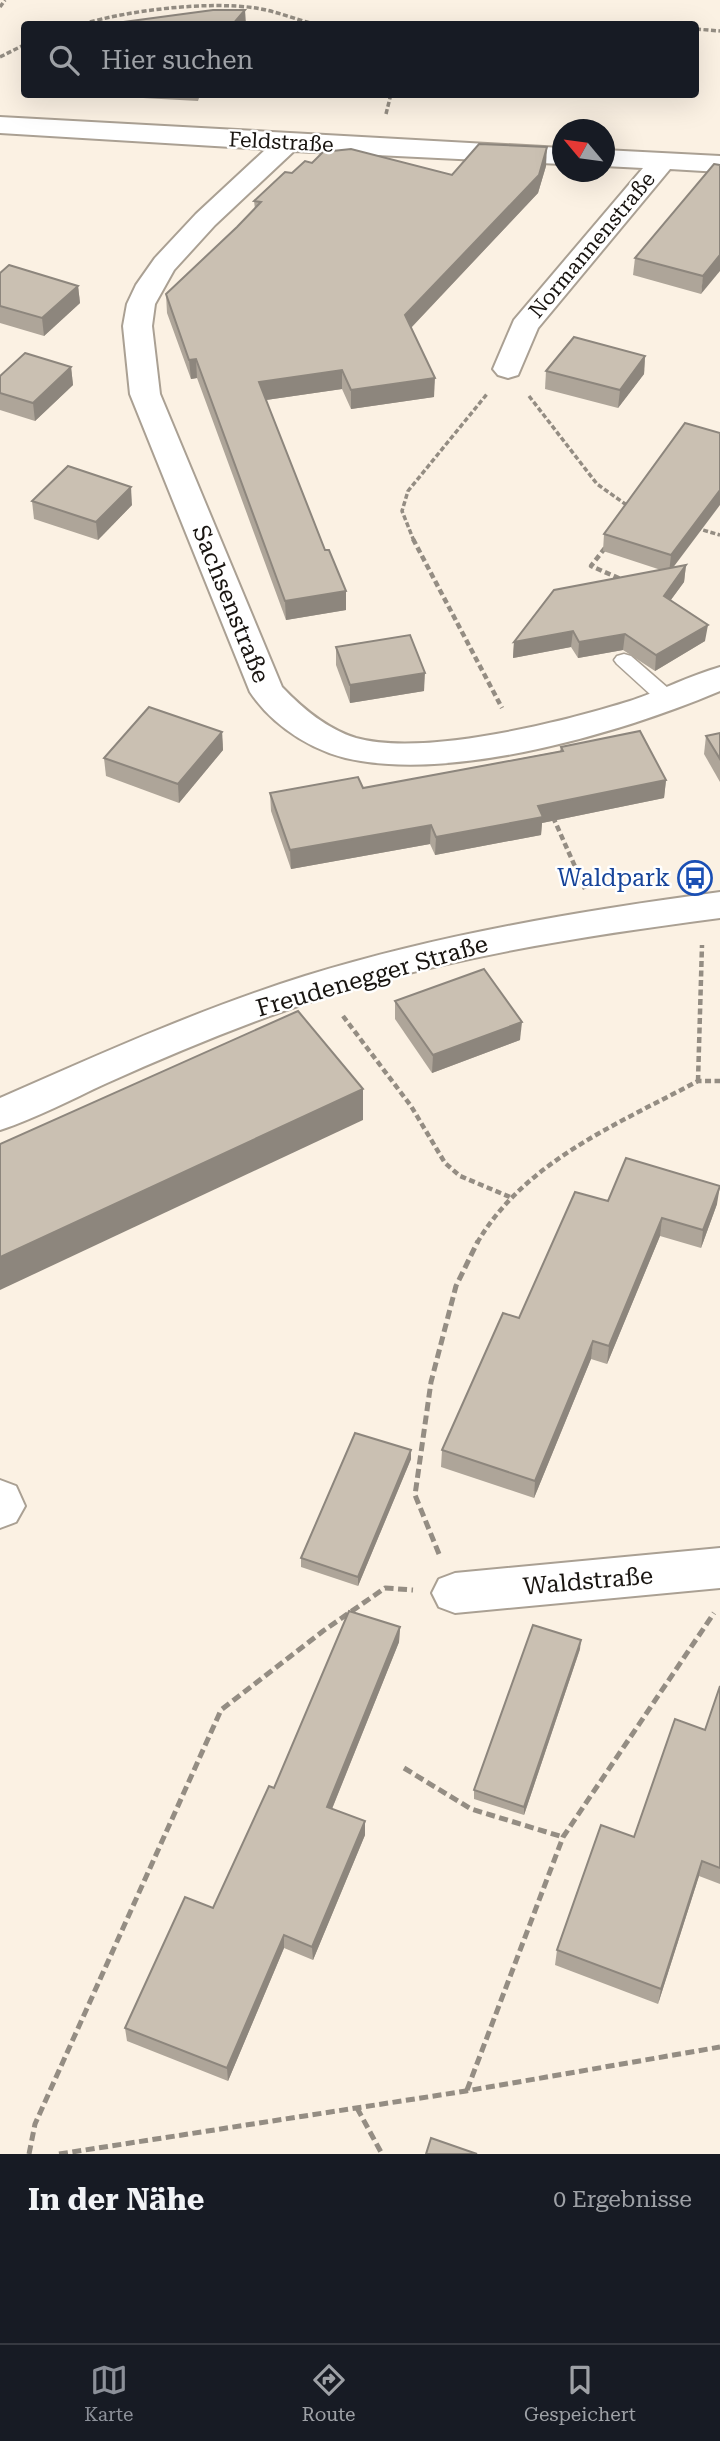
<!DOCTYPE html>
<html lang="de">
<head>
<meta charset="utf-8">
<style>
  :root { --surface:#171b24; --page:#20242c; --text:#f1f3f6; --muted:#9ea1a6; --line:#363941; --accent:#8c9099 }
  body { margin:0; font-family:"Roboto Serif",serif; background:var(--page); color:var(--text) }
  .compass { position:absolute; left:552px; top:119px; width:63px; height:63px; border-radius:50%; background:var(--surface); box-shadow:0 7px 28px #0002; rotate:299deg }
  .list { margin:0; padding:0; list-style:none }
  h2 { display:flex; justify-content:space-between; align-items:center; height:91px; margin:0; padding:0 28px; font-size:30px }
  h2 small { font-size:23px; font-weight:400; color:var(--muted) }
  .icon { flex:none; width:38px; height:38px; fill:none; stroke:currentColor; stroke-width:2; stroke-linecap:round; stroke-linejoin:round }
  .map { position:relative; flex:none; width:720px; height:2154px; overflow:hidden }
  .search { position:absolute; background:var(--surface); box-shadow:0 7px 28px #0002; left:21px; right:21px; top:21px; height:77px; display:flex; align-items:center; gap:18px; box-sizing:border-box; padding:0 24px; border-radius:7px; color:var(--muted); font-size:26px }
  .sheet { height:189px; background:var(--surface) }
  nav { display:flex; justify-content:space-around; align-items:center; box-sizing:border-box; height:98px; border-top:2px solid var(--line); background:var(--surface); font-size:19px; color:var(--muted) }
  nav a { display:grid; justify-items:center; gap:4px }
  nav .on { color:var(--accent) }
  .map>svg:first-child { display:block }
</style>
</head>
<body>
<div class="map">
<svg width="720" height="2154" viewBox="0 0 720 2154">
  <rect width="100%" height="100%" fill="#fbf1e3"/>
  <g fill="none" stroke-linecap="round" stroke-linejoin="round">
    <!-- lane casing -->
    <g stroke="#aaa093" stroke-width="3">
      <path id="lane" d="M624,654L631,656L676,695L679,700L676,705H662L617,664L614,660L617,656Z"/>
    </g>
    <!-- street casing -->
    <g stroke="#aaa093" stroke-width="4">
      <g id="street">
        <path d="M0,117L562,148V164L294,151L215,225L174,270L155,304L152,326L160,394L282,687C303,709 327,729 356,738C424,757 563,722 630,701C660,691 689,676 720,667V691C623,732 466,778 361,761C318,755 274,728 250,692L130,394L123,326L127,304L136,285L155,258L196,214L266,149L0,133Z"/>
        <path d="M604,150L720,156V172L670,169L538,328L518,375L508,378L498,375L493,369L514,320L643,168L604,166Z"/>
        <path d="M720,892V918C575,937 427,960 289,1009C227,1031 167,1056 107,1083C72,1099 37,1118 0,1130V1098C100,1054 200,1009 305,976C440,934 580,911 720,892Z"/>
        <path d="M0,1480L16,1486L25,1506L16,1522L0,1528Z"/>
        <path d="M720,1548V1588L455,1613L439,1607L432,1593L439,1579L455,1573Z"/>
      </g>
    </g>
    <!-- path-far2 -->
    <g stroke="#948d83" stroke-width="3.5" stroke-dasharray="5 2.5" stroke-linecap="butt">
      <path d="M0,7L5,0"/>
      <path d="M83,24C130,10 207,1 256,8C275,11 295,19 314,24"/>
      <path d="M696,29L720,31"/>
      <path d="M0,57L24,45"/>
      <path d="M386,114L391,94"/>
      <path d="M529,396L597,484L628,506"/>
      <path d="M696,528L720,535"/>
      <path d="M414,541L402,511L408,491L487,394"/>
    </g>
    <!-- path-far1 -->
    <g stroke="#948d83" stroke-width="4.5" stroke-dasharray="6 3.5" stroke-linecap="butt">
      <path d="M413,539L502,708"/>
      <path d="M605,548L591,566L623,580"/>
      <path d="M553,817L585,889"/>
      <path d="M343,1016L411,1106L445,1163L460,1176L510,1197"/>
      <path d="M698,1081L702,945"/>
      <path d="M477,1243C525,1161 618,1124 698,1081H720"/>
    </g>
    <!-- path -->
    <g stroke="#948d83" stroke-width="5" stroke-dasharray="9 4.5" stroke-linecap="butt">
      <path d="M439,1554L415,1495L431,1382L456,1286L478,1241"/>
      <path d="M404,1768L471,1809L563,1837"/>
      <path d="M467,2090L563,1837L714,1613"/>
      <path d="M357,2108L382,2154"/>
      <path d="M29,2154L35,2124L221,1710L323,1631L385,1588L413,1590"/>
      <path d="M59,2154L466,2091L720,2047"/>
    </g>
    <!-- lane -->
    <use href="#lane" fill="#fff" fill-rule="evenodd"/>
    <!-- street -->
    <use href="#street" fill="#fff" fill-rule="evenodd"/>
  </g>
  <!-- wall -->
  <g fill="#aea599">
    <path d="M141,94H276L274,98H199L198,101L143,98Z"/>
    <path d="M312,163L452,175L546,166L538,193L411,328L434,397L351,409L342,389L266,400L325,550L346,591V610L286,620L197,378L191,379L167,313L166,294L237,227L255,209L254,201L292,173Z"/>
    <path d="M720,165L701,294L633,275L635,258Z"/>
    <path d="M0,273L78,286L80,303L44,336L0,323Z"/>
    <path d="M645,356L644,374L618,408L545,389L546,371Z"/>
    <path d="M71,367L73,385L35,421L0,410V376Z"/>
    <path d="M685,423L673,568L686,565L684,582L670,601L705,641L655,671L623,650L578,658L571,647L513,658L514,642L661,570L603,551L604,534Z"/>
    <path d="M32,501L132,505L98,540L34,519Z"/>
    <path d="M336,647L424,691L350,703L336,665Z"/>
    <path d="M222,732L223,750L179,803L106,776L104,758Z"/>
    <path d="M720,733V782L704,754L706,736Z"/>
    <path d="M561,747L666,780L664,798L542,823L541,835L435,855L430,844L291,869L271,811L270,793L363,788L560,751Z"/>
    <path d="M395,1001L520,1040L432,1073L395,1019Z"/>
    <path d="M608,1201L717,1204L701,1248L660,1236L607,1364L591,1359L534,1498L441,1467L442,1450L519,1318Z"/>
    <path d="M411,1450V1459L358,1586L301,1567V1558Z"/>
    <path d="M400,1627L399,1642L332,1809L365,1821V1835L313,1960L284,1948L228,2081L127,2041L125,2028L213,1908L274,1788Z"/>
    <path d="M580,1649L524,1815L474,1799V1790Z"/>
    <path d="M720,1686V1884L699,1876L658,2004L555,1965L557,1950L634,1837L705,1730Z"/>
  </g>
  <!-- shaded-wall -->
  <g fill="#8d867d">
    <path d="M245,10L246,24H233Z"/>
    <path d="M547,147L546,166L538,193L405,334V315Z"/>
    <path d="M720,255V271L701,294L703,276Z"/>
    <path d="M78,286L80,303L44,336L42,318Z"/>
    <path d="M645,356L644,374L618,408L620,390Z"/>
    <path d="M196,359L197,378L191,379L189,360Z"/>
    <path d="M71,367L73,385L35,421L33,403Z"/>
    <path d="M342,370V389L259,401V382Z"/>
    <path d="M435,378L434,397L351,409V390Z"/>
    <path d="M131,487L132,505L98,540L96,522Z"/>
    <path d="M720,490V505L669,573L671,555Z"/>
    <path d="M686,565L684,582L662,612L664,596Z"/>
    <path d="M346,591V610L286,620L285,601Z"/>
    <path d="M708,625L705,641L655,671L656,655Z"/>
    <path d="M573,631L571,647L513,658L514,642Z"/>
    <path d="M625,634L623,650L578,658L579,642Z"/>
    <path d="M425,673L424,691L350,703V685Z"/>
    <path d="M222,732L223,750L179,803L178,784Z"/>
    <path d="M666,780L664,798L542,823L541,835L435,855L436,837L538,806Z"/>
    <path d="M431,825L430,844L291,869L290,850Z"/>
    <path d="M522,1022L520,1040L432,1073L433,1055Z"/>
    <path d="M363,1089V1120L0,1290V1257Z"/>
    <path d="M720,1186L717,1204L701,1248L703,1230Z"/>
    <path d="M662,1218L660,1236L607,1364L609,1346Z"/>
    <path d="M593,1341L591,1359L534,1498L535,1481Z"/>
    <path d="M411,1450V1459L358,1586V1577Z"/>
    <path d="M400,1627L399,1642L327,1821V1807Z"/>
    <path d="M581,1640L580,1649L524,1815V1807Z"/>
    <path d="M365,1821V1835L313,1960L312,1947Z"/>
    <path d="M702,1861L699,1876L658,2004L661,1989Z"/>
    <path d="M284,1935V1948L228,2081L227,2068Z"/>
  </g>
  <!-- building -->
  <g fill="#cac0b2" stroke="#8d867d" stroke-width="2">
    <path d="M213,10H245L233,24H117L116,23Z"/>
    <path d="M479,144L547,147L539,175L405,315L435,378L351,390L342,370L259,382L325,550H329L346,591L285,601L196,359L189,360L166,294L237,227L261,202L254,201L285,172L292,173L305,161L312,163L323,152L351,149L452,175Z"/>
    <path d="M714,164L720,165V255L703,276L635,258Z"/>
    <path d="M9,265L78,286L42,318L0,306V273Z"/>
    <path d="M574,337L645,356L620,390L546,371Z"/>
    <path d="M25,353L71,367L33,403L0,393V376Z"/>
    <path d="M685,423L720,433V490L671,555L604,534Z"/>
    <path d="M68,466L131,487L96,522L32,501Z"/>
    <path d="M686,565L664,596L708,625L656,655L625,634L579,642L573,631L514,642L554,590Z"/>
    <path d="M410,635L425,673L350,685L336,647Z"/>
    <path d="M149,707L222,732L178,784L104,758Z"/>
    <path d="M640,731L666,780L538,806L543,817L436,837L431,825L290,850L270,793L358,777L363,788L563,751L561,747Z"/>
    <path d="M720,733V759L706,736Z"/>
    <path d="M484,969L522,1022L433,1055L395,1001Z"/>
    <path d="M298,1011L363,1089L0,1257V1144Z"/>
    <path d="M626,1158L720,1186L703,1230L662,1218L609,1346L593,1341L535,1481L442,1450L503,1313L519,1318L575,1192L608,1201Z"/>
    <path d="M355,1433L411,1450L358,1577L301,1558Z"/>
    <path d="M349,1611L400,1627L327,1807L365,1821L312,1947L284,1935L227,2068L125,2028L185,1897L213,1908L269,1786L274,1788Z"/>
    <path d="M533,1625L581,1640L524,1807L474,1790Z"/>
    <path d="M720,1686V1868L702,1861L661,1989L557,1950L601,1825L634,1837L675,1719L705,1730Z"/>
    <path d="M431,2138L477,2154H426Z"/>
  </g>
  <!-- icons -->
  <defs>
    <g id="bus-ring" transform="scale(1.75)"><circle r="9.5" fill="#fff" stroke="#1a4fb4" stroke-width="1.5"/><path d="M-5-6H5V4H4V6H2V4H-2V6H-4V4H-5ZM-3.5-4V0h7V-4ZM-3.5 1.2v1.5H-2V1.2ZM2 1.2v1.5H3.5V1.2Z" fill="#1a4fb4"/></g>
  </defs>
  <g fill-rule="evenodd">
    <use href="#bus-ring" x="695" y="878"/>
  </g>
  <g text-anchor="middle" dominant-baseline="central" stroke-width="5" stroke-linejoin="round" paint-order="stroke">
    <!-- far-street labels -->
    <g font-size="21" fill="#181410" stroke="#fff">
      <text transform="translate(281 142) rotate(3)">Feldstraße</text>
      <text transform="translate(592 245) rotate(-50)">Normannenstraße</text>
    </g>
    <!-- street labels -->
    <g font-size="24" fill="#181410" stroke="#fff">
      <text transform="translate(231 604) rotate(68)">Sachsenstraße</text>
      <text transform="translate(372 976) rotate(-16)">Freudenegger Straße</text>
      <text transform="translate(588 1581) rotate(-5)">Waldstraße</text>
    </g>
    <!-- transit labels -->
    <g font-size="24" fill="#164399" stroke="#fff" text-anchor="end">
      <text x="670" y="878">Waldpark</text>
    </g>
  </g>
</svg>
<svg class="compass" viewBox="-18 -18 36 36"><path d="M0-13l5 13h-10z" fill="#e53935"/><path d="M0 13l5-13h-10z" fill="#9ea1a6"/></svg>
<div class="search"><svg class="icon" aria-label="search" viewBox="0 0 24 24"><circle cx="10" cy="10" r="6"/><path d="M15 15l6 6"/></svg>Hier suchen</div>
</div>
<section class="sheet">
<h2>In der Nähe<small>0 Ergebnisse</small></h2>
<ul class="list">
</ul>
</section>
<nav>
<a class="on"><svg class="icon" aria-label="map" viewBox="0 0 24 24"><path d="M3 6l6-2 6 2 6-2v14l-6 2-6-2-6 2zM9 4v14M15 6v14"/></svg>Karte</a>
<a><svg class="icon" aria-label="directions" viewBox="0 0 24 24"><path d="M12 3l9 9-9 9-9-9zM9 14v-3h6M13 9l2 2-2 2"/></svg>Route</a>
<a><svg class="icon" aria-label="saved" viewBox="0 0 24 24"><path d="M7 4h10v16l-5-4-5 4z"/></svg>Gespeichert</a>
</nav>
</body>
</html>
